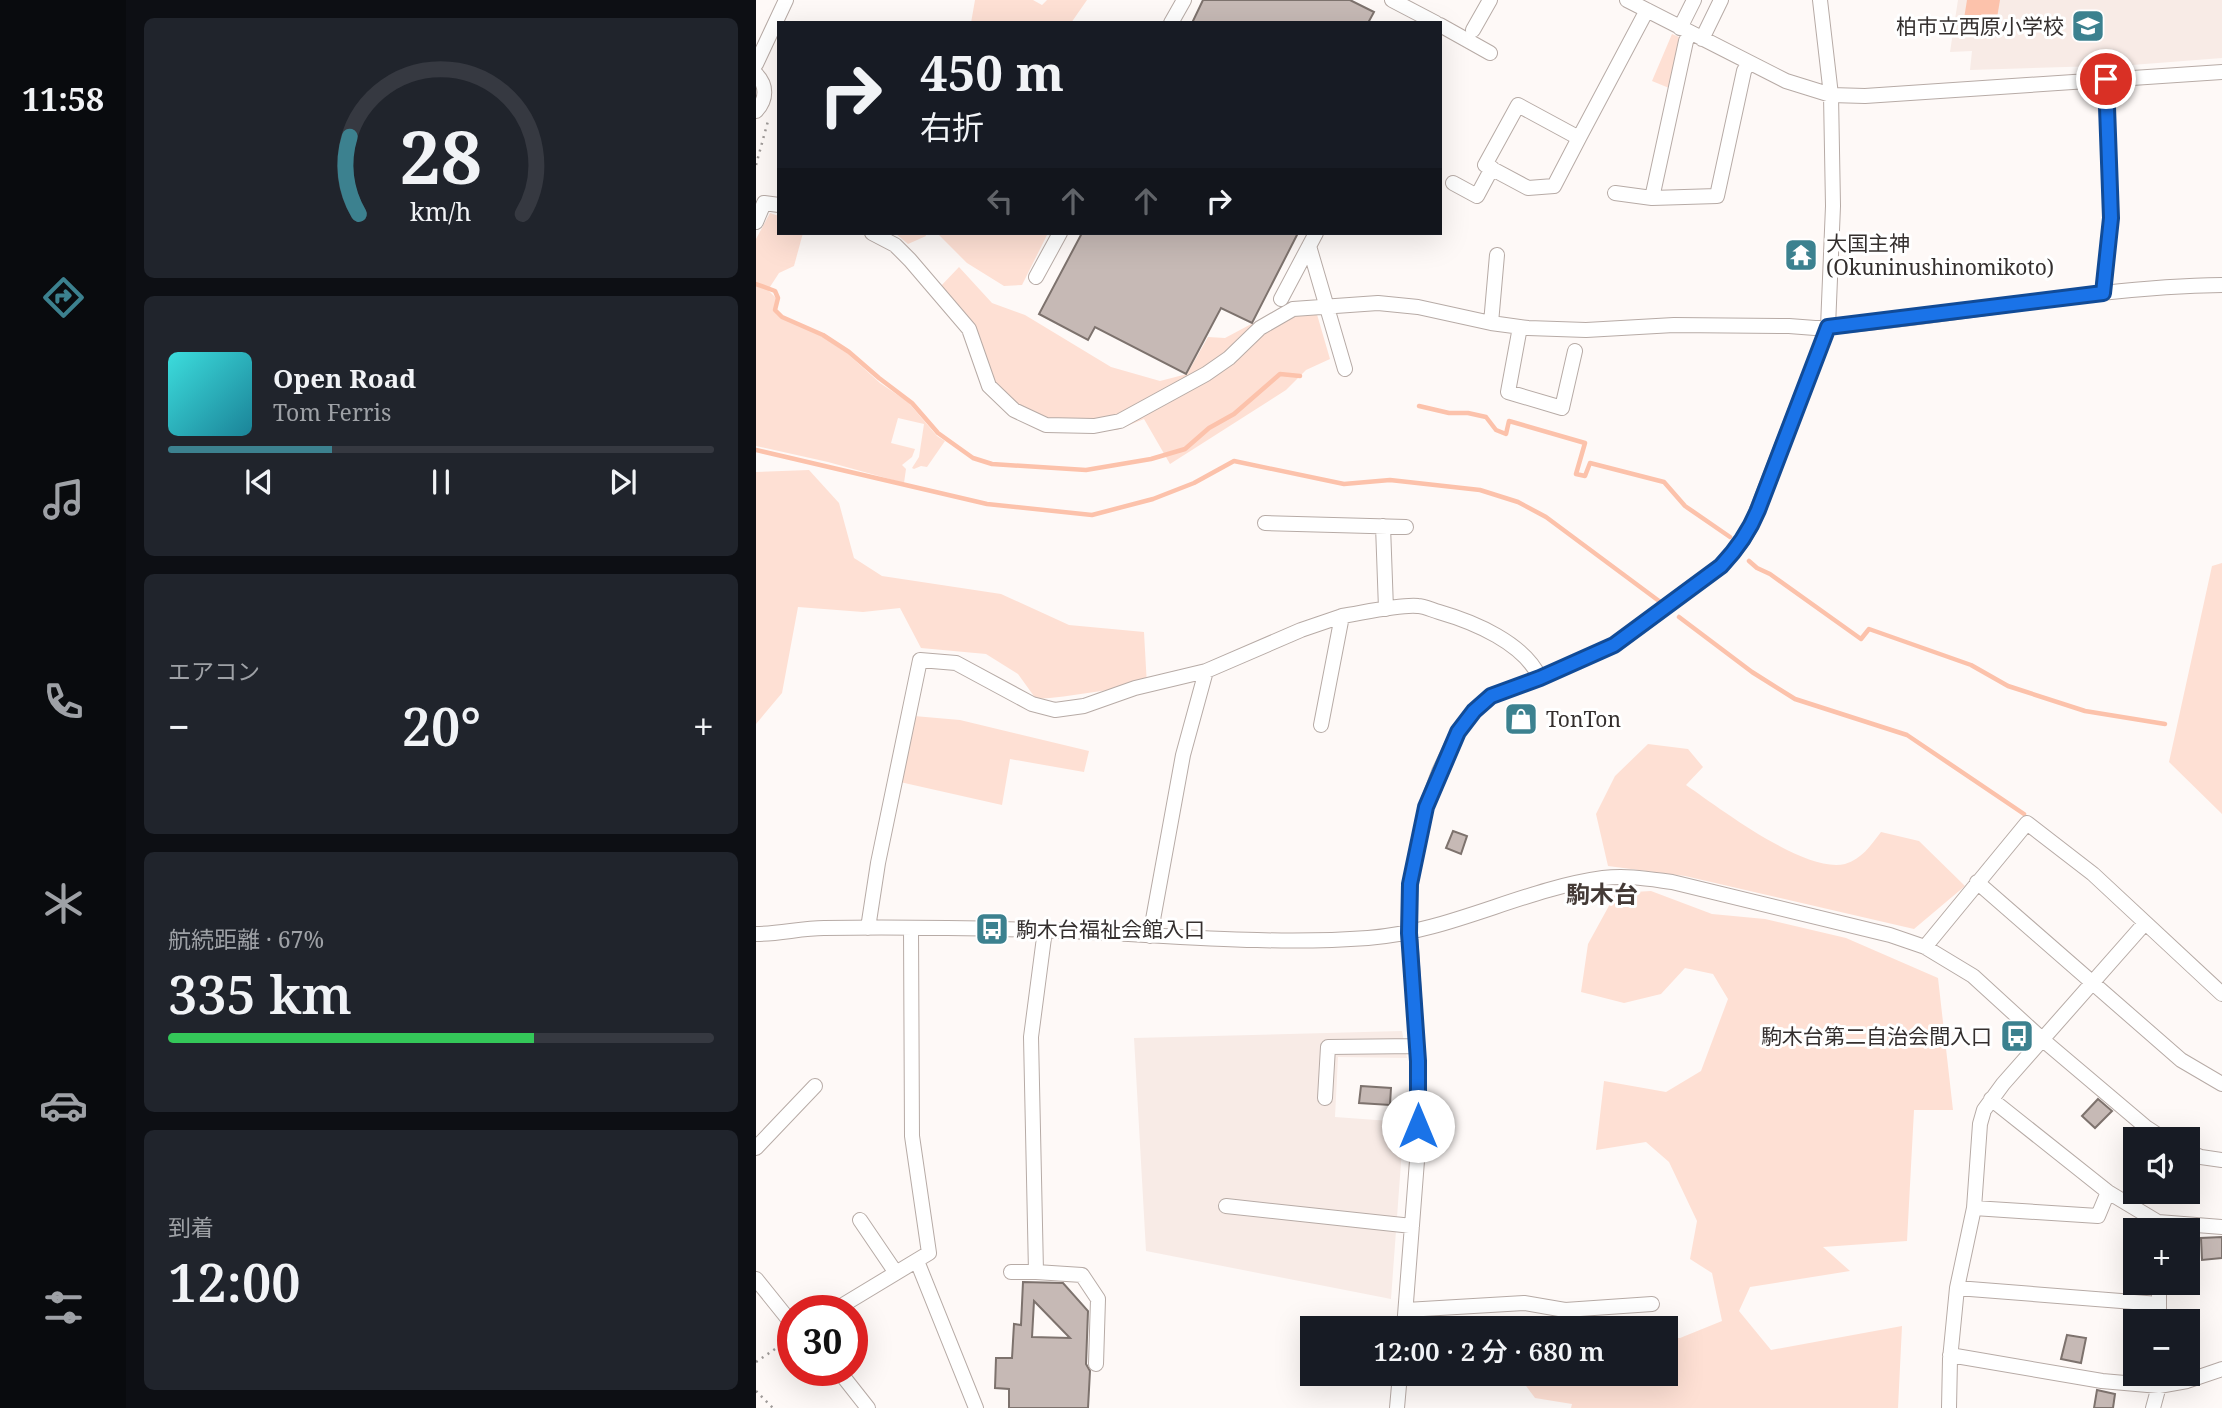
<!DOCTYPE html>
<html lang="ja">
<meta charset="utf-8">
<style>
:root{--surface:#171b24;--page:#20242c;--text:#f1f3f6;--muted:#9ea1a6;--line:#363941;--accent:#3c818f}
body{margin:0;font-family:"Noto Serif","Noto Sans JP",serif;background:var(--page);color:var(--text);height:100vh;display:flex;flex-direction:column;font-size:26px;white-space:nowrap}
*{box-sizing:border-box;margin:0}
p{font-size:23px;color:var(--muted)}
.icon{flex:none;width:38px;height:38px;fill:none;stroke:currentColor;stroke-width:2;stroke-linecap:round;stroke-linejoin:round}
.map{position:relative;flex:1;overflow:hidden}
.drawer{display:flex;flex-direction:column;gap:18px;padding:18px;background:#0d0f14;width:630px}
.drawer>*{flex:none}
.top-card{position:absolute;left:21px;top:21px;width:665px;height:214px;border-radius:0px;box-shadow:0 7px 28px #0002;background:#171b24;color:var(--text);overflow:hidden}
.controls{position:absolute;left:1367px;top:1127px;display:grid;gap:14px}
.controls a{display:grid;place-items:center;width:77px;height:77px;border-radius:0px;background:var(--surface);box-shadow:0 7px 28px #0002;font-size:35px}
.speed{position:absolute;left:21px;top:1295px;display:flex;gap:14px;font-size:35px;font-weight:700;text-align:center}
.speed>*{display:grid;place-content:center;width:91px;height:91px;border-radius:50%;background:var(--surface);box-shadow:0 7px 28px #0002;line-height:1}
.speed .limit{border:10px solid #d22;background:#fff;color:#111}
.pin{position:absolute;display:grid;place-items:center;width:60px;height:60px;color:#fff;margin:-30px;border:4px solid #fff;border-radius:50%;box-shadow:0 2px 7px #0007}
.me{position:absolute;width:77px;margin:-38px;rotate:0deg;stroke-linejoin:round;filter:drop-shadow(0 0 5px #0008)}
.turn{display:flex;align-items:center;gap:24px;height:147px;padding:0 28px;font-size:32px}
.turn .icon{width:91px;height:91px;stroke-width:2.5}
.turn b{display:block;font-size:49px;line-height:60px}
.lanes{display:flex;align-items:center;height:66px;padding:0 28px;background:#0003;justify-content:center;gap:35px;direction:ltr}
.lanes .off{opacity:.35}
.big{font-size:52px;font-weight:600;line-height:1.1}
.drawer .card{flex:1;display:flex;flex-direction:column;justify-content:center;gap:10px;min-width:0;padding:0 24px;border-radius:10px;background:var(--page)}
.drawer .dial{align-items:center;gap:0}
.dial svg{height:182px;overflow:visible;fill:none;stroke:var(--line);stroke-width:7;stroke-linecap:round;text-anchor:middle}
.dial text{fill:var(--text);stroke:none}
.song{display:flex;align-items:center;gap:21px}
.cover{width:84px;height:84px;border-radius:10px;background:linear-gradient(135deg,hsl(180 70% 55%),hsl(190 70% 35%))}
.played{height:7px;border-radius:4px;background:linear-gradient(90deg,var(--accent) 30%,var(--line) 30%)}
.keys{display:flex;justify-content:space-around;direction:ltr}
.heat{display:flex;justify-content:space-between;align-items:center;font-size:38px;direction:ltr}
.charge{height:10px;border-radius:5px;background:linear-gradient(90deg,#34c759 67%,var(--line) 0)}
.trip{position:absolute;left:544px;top:1316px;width:378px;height:70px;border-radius:0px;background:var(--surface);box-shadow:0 7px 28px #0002;font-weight:600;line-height:70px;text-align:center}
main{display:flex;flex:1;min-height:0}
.tabs{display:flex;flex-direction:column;width:126px;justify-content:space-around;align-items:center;background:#090b0e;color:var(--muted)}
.tabs .icon{width:49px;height:49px}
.tabs .selected{color:var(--accent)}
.tabs b{font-size:32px;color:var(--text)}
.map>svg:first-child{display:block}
</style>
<main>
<nav class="tabs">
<b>11:58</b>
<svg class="icon selected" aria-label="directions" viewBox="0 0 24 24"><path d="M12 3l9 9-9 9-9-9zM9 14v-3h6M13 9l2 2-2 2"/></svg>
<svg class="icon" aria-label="music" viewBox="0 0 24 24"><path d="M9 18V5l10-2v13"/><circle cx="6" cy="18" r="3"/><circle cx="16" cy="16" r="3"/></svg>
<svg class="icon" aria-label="phone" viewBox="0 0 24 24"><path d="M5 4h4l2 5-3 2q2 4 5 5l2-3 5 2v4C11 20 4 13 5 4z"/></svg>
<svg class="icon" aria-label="climate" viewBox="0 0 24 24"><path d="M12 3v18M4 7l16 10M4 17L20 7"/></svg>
<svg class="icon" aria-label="car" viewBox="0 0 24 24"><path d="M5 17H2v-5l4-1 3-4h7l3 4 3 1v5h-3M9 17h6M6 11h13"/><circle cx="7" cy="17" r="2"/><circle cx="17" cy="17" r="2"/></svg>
<svg class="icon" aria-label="filters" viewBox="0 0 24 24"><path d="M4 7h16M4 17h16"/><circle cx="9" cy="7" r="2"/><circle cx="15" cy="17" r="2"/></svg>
</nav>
<section class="drawer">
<div class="card dial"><svg viewBox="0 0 100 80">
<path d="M14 69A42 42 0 1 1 86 69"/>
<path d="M14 69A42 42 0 0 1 10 35" stroke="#3c818f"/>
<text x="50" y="56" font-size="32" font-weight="700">28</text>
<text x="50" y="72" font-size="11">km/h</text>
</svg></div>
<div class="card">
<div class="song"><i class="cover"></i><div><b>Open Road</b><p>Tom Ferris</p></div></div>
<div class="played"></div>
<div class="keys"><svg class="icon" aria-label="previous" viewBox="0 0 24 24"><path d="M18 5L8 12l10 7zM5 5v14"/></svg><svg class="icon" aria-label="pause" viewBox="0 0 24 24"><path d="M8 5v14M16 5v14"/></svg><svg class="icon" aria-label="next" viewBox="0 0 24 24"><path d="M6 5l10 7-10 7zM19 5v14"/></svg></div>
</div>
<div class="card"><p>エアコン</p>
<div class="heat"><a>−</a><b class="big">20°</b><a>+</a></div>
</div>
<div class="card"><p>航続距離 · 67%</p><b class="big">335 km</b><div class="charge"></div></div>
<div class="card"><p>到着</p><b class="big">12:00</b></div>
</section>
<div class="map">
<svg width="1466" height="1408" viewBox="0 0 1466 1408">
<rect width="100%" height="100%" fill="#fef9f7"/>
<path fill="#f8ebe6" d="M1202,0h264v58l-90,7 -162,5 2,-19 -22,1z
M646,1031l5,27 -69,-1 -3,60 69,5 -13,177 -245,-48 -12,-213z"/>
<path fill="#fee0d4" d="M219,0h58l9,5 5,-5h40l-16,23h-100z
M916,34l7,3 -10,51 -17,-7z
M14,213l9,3v17h24l-9,33 -15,7 -11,17 8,8v16l47,23 25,17 32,29 28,19 29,34 8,5 -18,26 -6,-1 -7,3 -2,-1 7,-11 5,-33 -26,-6 -7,25 24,6 -3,8 -10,8 4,4 -2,14 -76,-21 -72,-16v-207z
M139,233h30l1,3 -18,8z
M181,233h111l-26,52 -18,1 -37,-23z
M203,267l33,36 33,12 86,52 49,14 27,-7 21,-37 17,1 64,-34 27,7 14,48 -24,11 -20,20 -116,74 -26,-45 -27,11 -79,-1 -29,-15 -70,-126z
M53,470l30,33 15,55 28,18 119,18 68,31 75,7 3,54c-38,2 -74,11 -111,13l-18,-25 -32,-20 -65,-6 -21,-40 -37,4 -65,-5 -16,86 -26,31v-252z
M1466,563v251l-53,-52 43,-196z
M158,716l46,4 129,31 -5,21 -74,-13 -8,46 -102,-23z
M892,744l40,5 15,18 -17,18c32,22 119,89 159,79 17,-5 25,-18 36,-32l38,9 46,45 -51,43 -229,-53 -77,-10 -12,-52 19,-38z
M895,891l61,23 53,5 81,19 92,40 15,132h-39l-7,131 -84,6 27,24 -100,16 -11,24 32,39 131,-24 -4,82h-327l1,-4 -37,-6 -18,-24h149v-36h14l42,-17 -10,-48 -22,-14 7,-38 -28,-59 -23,-20 -50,8 8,-69 62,11 35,-21 27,-72 -15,-25 -28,-6 -24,26 -37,9 -43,-11 7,-48 28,-51z"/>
<path fill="#fcc2ab" d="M1211,0h33l-6,36 -32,-5z"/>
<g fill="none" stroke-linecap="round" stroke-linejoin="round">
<path stroke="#fcc2ab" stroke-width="4.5" d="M0,284l19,7 3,7 -3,12 7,7 41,18 26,17 30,26 33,25 26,30 35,25 19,6 94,6 65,-11 34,-10 24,-21 25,-14 46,-40 20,2
M663,406l30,7h19l18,4 10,13 10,4 3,-13 76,22 -9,31 9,2 5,-13 74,19 21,24 45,31
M0,450l231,54 105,11 61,-16 41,-16 40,-22 110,23 46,-4 90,10 38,12 28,15 113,84
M993,561l8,7 13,6 91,65 8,-10 102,36 37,21 77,25 80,13
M923,617l73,55 43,27 112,36 117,79"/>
</g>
<path fill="#c6b9b5" stroke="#7d726d" stroke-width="2" fill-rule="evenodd" d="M447,0h147l24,12 -6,11h-176z
M326,233h216l-46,90 -31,-15 -35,66 -91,-47 -7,13 -49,-26z
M697,831l14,5 -6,18 -15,-6z
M605,1086l30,2 -1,17 -31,-2z
M1342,1099l14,12 -17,17 -13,-12z
M1466,1237v21l-20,2 -1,-22z
M267,1282l40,1 25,28 -2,53 4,7 -2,37h-79v-19l-14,-1 1,-30h16l2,-34 7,1zM278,1301l36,37 -38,-1z
M1311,1335l19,3 -5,25 -20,-4z
M1341,1390l18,4 -2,14h-19z"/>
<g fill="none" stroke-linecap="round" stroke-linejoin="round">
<defs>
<path id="minor" d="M636,0l44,23
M871,0l159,81 45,14 34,1 357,-24
M415,23l13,-23
M684,25l50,28
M924,28l14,-28
M717,30l17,-30
M946,39l19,-39
M0,64l30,-64
M0,74c11,11 11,25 0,37
M823,138l-25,48 -26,2 -43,-23 33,-60 61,33 68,-128
M697,183l24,13 15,-28
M859,193l37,5 65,-2 27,-125 4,-7
M896,198l34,-157 4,-8
M0,222l8,-19 15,2
M116,233l23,12 15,15 59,69 20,57 25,24 32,15 48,1 26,-5 86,-47 23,-16 31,-30 33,-19 85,-6 40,4 73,16 37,5 58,2 88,-5 115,1 26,2c136,-10 270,-41 407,-43
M553,246l36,123
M280,277l24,-44
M1347,293l8,-75 -5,-139
M525,299l35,-66
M735,323l6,-68
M764,327l-12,65 54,16 13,-57
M509,523l141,4
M627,526l3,83
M565,725l21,-109c20,-3 58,-12 76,-10 6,0 14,4 21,6 35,10 85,31 101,66
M1221,882l204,178 41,24
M112,928l10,-65 42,-203 36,3 76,41 23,6 29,-4 51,-18 71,-17
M289,930l-14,107 5,235 46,3 16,24 -2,65
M0,934c23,0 46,-6 68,-6 73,-1 145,0 217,2 108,3 219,16 327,8 81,-6 155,-49 235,-60 24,-3 46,1 69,4l218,53 35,12 48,29 70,64 104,88 17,11
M394,936l33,-181 23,-84 95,-41 41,-14
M1169,947l102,-124 66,51 129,120
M569,1098l3,-51 89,-1
M1235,1099l117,93 50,30v8
M0,1148l59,-62
M1432,1152l13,5 21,3
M470,1206l186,20
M1218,1208l124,8 10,-24
M104,1220l36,53
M1402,1222l64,5
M161,1261l59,147
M255,1272h25
M0,1279l37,46
M1201,1288l202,16v-21
M650,1310l118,-7 41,7 87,-6
M77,1311l96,-58 -17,-117 -1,-208
M1403,1321v-17
M648,1328l14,-180v-87l-8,-128v-49l16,-77 13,-35 19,-40 16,-21 17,-15 49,-18 74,-33 107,-79 20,-23 9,-15 78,-201 5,-121 -2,-111 -11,-95
M34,1340l3,-2
M1194,1355l152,26 57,5 28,-5 35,-12
M82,1370l30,38
M641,1408l3,-34
M1193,1408l1,-49 7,-71 17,-80 6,-84 4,-14 19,-26 142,-161
M1397,1408l6,-22v-12"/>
</defs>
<use href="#minor" stroke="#b7aba6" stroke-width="16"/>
<path stroke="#9f9a98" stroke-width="2.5" stroke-dasharray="2 5" stroke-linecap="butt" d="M0,165l12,-44
M0,1362l22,-15
M0,1391l17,17"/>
<use href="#minor" stroke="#fff" stroke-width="14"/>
</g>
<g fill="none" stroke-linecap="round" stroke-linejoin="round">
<defs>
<path id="route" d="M662,1126v-65l-9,-128 1,-49 16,-77 32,-75 16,-21 17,-15 49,-18 74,-33 107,-79c16,-17 28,-34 37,-56l70,-183 275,-34 8,-75 -5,-139"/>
</defs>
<use href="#route" stroke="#114b97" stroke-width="18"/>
<use href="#route" stroke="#1a73e8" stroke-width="12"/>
</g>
<defs>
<symbol id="school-square" viewBox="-11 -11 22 22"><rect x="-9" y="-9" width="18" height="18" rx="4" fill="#3c818f" stroke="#fff"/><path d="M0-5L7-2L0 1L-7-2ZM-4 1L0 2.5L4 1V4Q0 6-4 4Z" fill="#fff"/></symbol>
<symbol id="temple-square" viewBox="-11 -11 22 22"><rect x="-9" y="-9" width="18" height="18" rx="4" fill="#3c818f" stroke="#fff"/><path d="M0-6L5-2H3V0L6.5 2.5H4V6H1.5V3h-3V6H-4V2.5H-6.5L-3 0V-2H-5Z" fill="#fff"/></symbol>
<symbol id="shop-square" viewBox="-11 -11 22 22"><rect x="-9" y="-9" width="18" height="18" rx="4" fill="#3c818f" stroke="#fff"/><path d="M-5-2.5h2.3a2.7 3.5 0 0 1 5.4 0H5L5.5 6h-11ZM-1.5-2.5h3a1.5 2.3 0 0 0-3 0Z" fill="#fff"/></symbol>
<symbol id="bus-square" viewBox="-11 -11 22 22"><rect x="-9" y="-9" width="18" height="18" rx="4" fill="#3c818f" stroke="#fff"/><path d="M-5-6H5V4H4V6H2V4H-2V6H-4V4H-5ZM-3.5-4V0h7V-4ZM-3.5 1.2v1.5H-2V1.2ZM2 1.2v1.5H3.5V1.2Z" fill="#fff"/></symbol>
</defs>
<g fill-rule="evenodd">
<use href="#school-square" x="1313" y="7" width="38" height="38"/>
<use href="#temple-square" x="1026" y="236" width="38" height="38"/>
<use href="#shop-square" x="746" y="700" width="38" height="38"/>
<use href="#bus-square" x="217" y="910" width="38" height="38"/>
<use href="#bus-square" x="1242" y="1017" width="38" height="38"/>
</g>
<g text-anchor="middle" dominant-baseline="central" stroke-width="6" stroke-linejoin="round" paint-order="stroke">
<g font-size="21" fill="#342f2e" stroke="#fff" text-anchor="start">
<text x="1308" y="26" text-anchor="end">柏市立西原小学校</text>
<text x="1070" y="243">大国主神<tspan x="1070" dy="24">(Okuninushinomikoto)</tspan></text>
<text x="790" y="719">TonTon</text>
<text x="260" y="929">駒木台福祉会館入口</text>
<text x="1236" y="1036" text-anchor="end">駒木台第二自治会間入口</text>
</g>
<g font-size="24" font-weight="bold" fill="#443a36" stroke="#fff">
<text x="846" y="893">駒木台</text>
</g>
</g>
</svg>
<div class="controls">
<a><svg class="icon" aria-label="sound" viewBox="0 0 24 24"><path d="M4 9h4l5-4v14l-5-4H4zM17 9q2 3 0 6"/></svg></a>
<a>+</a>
<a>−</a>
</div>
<div class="speed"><div class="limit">30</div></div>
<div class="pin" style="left:1350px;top:79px;background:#d93025"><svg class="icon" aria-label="arrive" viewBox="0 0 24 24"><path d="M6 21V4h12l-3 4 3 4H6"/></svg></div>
<svg class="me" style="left:662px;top:1126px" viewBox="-20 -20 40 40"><circle r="19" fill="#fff"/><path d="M0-13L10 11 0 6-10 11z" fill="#1a73e8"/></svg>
<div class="trip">12:00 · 2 分 · 680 m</div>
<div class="top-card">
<div class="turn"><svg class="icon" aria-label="right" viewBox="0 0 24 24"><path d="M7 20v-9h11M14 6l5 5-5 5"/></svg><div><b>450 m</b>右折</div></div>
<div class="lanes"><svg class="icon off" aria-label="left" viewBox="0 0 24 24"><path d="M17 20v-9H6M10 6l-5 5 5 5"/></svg><svg class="icon off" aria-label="ahead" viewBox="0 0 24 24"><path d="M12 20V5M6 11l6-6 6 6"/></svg><svg class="icon off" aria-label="ahead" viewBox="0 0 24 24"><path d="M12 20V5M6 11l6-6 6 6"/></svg><svg class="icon" aria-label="right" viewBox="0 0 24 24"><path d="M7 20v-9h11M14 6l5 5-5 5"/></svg></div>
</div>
</div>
</main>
